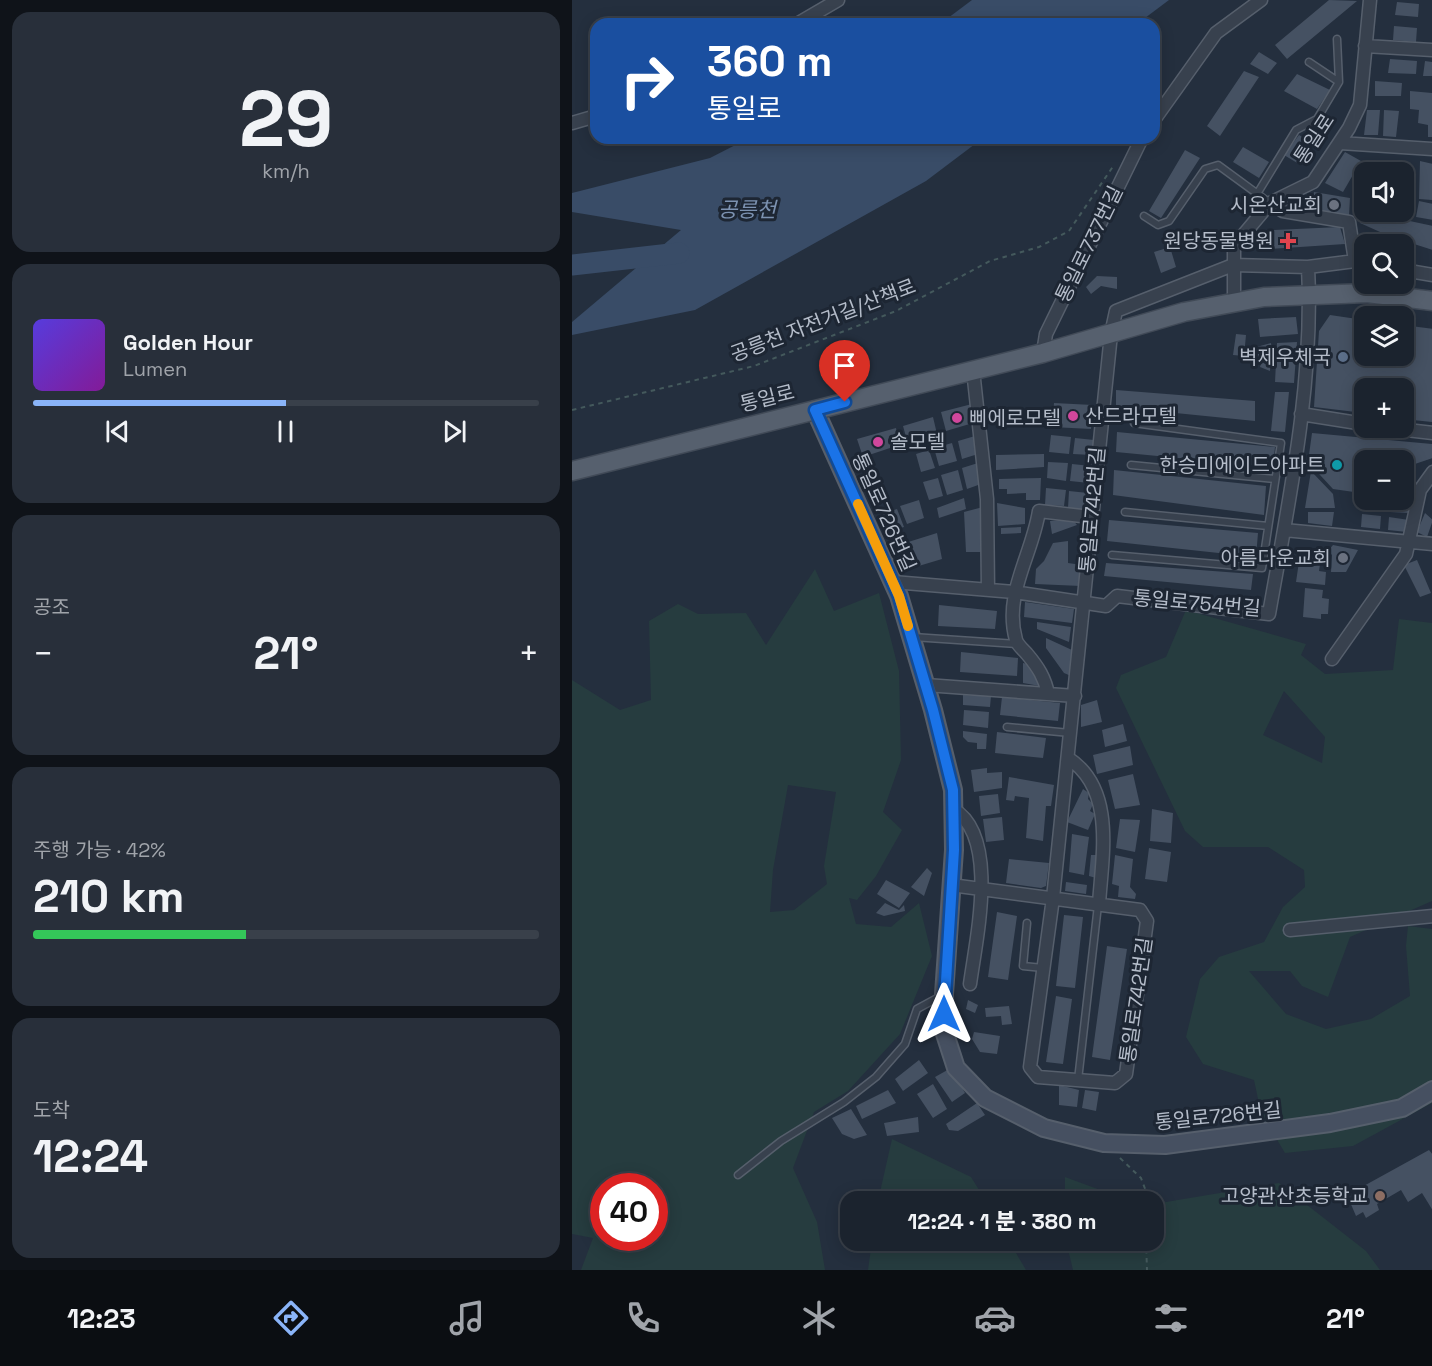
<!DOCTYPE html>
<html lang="ko">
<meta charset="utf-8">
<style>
:root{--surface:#1b232e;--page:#282f3a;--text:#f1f3f6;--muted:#a0a4aa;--line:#39404a;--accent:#8ab4f8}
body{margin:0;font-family:"Space Grotesk","Noto Sans KR",sans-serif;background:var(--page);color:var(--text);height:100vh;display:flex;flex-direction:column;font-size:22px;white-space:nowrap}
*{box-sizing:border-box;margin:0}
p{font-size:20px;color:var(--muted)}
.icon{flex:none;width:33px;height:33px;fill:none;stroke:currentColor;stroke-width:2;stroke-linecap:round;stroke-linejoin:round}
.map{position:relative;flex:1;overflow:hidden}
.side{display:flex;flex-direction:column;gap:12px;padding:12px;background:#0f1319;width:572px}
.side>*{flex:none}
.guide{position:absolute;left:18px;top:18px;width:570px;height:126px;border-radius:18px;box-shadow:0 3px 15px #0003,0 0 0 2px var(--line);background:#1a4fa0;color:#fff;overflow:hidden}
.tools{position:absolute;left:782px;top:162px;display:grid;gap:12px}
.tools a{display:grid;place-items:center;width:60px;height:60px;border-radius:12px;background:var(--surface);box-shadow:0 3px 15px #0003,0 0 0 2px var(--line);font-size:30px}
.speed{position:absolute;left:18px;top:1173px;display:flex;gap:12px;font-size:30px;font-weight:700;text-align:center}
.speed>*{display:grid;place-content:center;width:78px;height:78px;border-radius:50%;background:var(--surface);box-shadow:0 3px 15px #0003,0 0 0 2px var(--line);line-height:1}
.speed .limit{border:9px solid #d22;background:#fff;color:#111}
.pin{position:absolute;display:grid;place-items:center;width:51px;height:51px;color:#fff;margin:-62px -26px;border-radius:50% 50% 50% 0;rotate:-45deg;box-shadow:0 0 6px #0007}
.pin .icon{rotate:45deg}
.me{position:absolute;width:66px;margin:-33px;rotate:0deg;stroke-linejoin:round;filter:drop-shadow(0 0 4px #0008)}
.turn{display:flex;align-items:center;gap:21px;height:126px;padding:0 18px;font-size:27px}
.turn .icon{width:78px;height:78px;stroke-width:2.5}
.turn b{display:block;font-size:42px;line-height:51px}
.big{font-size:45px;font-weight:800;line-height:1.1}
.side .card{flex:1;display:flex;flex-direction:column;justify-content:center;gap:9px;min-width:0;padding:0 21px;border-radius:18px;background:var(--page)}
.side .dial{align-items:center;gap:0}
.dial b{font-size:78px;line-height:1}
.song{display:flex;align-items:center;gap:18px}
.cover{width:72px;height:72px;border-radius:9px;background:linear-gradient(135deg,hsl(250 70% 55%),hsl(290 70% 35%))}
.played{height:6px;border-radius:3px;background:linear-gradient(90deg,var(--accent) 50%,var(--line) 50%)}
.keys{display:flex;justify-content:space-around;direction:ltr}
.heat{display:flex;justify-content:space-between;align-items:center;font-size:33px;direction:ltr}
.charge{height:9px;border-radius:4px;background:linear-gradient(90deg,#34c759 42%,var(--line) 0)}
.trip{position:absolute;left:268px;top:1191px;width:324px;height:60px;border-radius:18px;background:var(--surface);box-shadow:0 3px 15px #0003,0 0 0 2px var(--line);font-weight:800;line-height:60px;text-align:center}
.tabs{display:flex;height:96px;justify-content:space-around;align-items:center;background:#0b0e12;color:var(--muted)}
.tabs .icon{width:42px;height:42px}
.tabs .selected{color:var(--accent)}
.tabs b{font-size:27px;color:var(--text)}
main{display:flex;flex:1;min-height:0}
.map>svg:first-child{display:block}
</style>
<main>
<section class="side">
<div class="card dial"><b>29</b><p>km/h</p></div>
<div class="card">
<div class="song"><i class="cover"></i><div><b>Golden Hour</b><p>Lumen</p></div></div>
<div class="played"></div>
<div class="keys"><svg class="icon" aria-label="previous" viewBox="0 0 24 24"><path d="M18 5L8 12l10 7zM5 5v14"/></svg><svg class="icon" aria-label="pause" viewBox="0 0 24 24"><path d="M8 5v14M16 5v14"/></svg><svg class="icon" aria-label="next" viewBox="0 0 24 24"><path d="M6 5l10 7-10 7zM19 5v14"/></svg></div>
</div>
<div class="card"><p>공조</p>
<div class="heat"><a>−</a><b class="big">21°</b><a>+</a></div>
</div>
<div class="card"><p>주행 가능 · 42%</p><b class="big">210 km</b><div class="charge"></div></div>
<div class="card"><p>도착</p><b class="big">12:24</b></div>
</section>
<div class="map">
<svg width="861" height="1270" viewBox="0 0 861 1270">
<rect width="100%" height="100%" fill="#242f3e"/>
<path fill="#263c3f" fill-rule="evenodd" d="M243,569l19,42 45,-18 20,78 2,89 -18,52 19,18 -26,46 -19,24 -8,-2 7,26 35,3 28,-24 13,53 -32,78 -52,57 -34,21 -21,56 24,54 8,48h-244l12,-32 -21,-4v-554l48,30 31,-10 -2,-79 29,-17 20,10 48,-1 20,32zM216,785l48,7 -12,74 3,18 -33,26 -24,2 3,-42zM32,1186h50v52h-50z
M614,610l120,34 -5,11 24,19 68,-4 6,-51 33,4v278l-82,36 -22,60 -26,-11 -12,-15h-41l37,43 40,15 45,-10 39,-23 -4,-50 2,-20 24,3v174l-79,43 -68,7 -24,-40 -7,-33 -51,-16 -17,-27 14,-58 19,-22 45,-15 19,-35 22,-20 -1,-17 -36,-23h-65l-18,-16 -69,-143 5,-13 45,-18zM712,691l41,46 -3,26 -59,-28z
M320,1139l79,38 15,24h-108z
M493,1177l65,24h-65z
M707,1183l87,68 14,19h-307l-7,-29 88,-1v-36z
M300,1241h137l17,29h-158z"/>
<path fill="#394c67" d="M400,0h197l-32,24h-197z
M177,138h234l-57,43 -231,129 -123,25v-13l109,-92 -109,-18v-19l138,-35z"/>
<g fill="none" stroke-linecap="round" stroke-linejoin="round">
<path stroke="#394c67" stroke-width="21" d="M0,265l107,-12"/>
</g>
<path fill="#455162" d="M757,0l28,1 -70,58 -12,-14z
M825,2l22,2 -1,13 -23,-2z
M822,26l23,2 -1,14 -23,-2z
M687,52l18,11 -9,11 -18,-10z
M818,59l27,2 -1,13 -28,-1z
M853,61l8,1v14h-10z
M672,71l15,6 -39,59 -13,-10z
M725,74l33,16 -13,19 -33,-18z
M803,81l27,2 -1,13h-26z
M838,91l23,2v44h-5v-12l-10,-2 1,-13 -9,-1z
M795,110h13l-2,25h-14z
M812,110l15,1 -3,26 -13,-1z
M727,135l16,9 -16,20 -15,-9z
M671,147l26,15 -10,16 -26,-16z
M613,150l15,8 -39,60 -12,-7z
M773,152l16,9 -18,31 -18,-9z
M798,160h18v12h-18z
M848,161l13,3v36l-14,-1z
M831,173l13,1 -2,20 -11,-1z
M742,192l36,6 -1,18 -37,-7z
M847,201l14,3v16l-17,-3z
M789,205l3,1v6h28l-1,5 42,9v24l-44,-14 -29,-13z
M768,227l5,17 -76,5 5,-19z
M598,247l6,20 -15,6 -7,-21z
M525,276l20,1v12l-16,-3 -10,8 -5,-7z
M758,315l34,5v36h39v-31l30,4v93l-30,-3v-31h-39v25l-50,-6 5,-76z
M724,317l2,17 -38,3 -2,-18z
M664,334l10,1 -2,21 -11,-1z
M725,342l-3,41 -19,-1 2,-39z
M699,343l1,10 -21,6 -2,-10z
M699,357l-1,14 -10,-4 2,-7z
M544,390l139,11v20l-139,-14z
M703,392h14l-4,40 -14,-1z
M482,403l39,2 -2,24 -39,-2z
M400,404l1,19 -27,8 -5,-19z
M361,417l4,17 -29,10 -5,-18z
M324,428l3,17 -36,12 -6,-18z
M545,432l158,15 -2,20 -157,-15z
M740,433l121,11v14l-30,10v-8h-39v40h17v3l-28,-1 1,-10 -21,-3 -25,-27z
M479,435l20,2 -2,17 -20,-2z
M403,436l3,18 -16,5 -4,-18z
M503,438l19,2 -2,15 -19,-1z
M380,443l5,18 -18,5 -5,-18z
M357,450l6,18 -14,4 -5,-18z
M472,454v13l-48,3v-15z
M476,462l20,1 -2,18 -19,-3z
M406,463l3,21 -14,5 -5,-21z
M500,464l19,2 -2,17 -19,-2z
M386,470l5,20 -16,5 -6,-20z
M542,470l152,16 -2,29 -151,-20z
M739,471l22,23 2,14h-30z
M366,478l5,18 -14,4 -6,-18z
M469,478l-1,22h-14v-7l-19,1v-5h-8v-10z
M474,488l20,2 -2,16 -19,-1z
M497,491l19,2 -1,17 -19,-2z
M392,498l2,11 -27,9 -2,-10z
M831,499l7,1 -1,13 -19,-1 1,-12z
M347,500l5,18 -17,6 -7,-18z
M425,503l28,5v16l-27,2z
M411,507l-1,45h-16l-2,-40z
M325,509l7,18 -14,4 -8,-17z
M736,512h26l-2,14 -24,-3z
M853,513l8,7 -6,17 -10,-5z
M790,514l19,2 -1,13 -19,-2z
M817,517l20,3 -2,12 -19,-2z
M500,519l5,6 -25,9 -2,-13z
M537,520l149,13 -2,24 -149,-16z
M449,527v6l-20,1v-6z
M365,533l5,26 -30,9 -7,-25z
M496,541v22l14,2 -1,21 -46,-2 1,-15 8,-8 9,-18z
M761,545l25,5 -12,22h-15l1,-17 -4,-4z
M728,555l16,2 -1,5 5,2 -1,7 7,1 -1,13 -29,-3z
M845,560l14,33 -11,4 -16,-32z
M534,563l147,11 -2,16 -147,-14z
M733,588l18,2 -1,8 7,1 -1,15h-7v5l-18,-2z
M453,602l49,7 -2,14 -48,-6z
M367,605l58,6 -2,18 -57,-3z
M465,622l34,5 -2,15 -32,-13z
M474,638l26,12 -1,26 -7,-3 -18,-25z
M389,652l57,6 -1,18 -57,-4z
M451,663l5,1 12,15v7l-17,-3z
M391,695l28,1 -1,11 -27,-2z
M430,697l58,6 -2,18 -58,-6z
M525,700l5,22 -21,5v-22z
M392,710l25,2 -1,16 -25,-3z
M551,724l4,17 -22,6 -3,-17z
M391,731l24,3 -1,15h-9v-6l-9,-1 -5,-5z
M425,732l49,6 -3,20 -48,-5z
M558,746l3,19 -36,9 -4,-19z
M415,768v5l15,-1v16l-28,4 -3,-22z
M561,774l7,31 -25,4 -7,-29z
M437,777l45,8 -3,21h-5l-3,35 -17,-3 3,-40 -14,-2 -1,5 -8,-1z
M511,789l6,4 -1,6 5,5 -3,7 5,3 -7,16 -21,-8z
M426,794l2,19 -19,3 -2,-20z
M580,809l21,4 -2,30 -21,-2z
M430,817l2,23 -18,2 -3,-23z
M548,819l20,1 -5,32 -19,-4z
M500,834l17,3 -5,38 -15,-3z
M577,848l22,4 -4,30 -22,-3z
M519,855h7l-2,23 -7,-2z
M543,855l18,4 -3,28 6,7 -1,5 -17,-2 1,-11 -7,-2z
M437,859l40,4 -3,23 -5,2 -35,-5z
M355,868l5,5 -8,23 -13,-9z
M314,880l24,13 -11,15 -22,-14z
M494,882l21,3 -1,9 -21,-3z
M313,903l14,7 5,-5 1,6 -21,5 -8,-3z
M425,912l20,4 -9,64 -20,-3z
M492,915l19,2 -8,71 -19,-2z
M535,946l20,3 -17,111 -18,-3z
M484,996l16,3 -9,65 -17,-2z
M396,1000l10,5 -3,8 -9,-4z
M437,1006l3,18 -10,1 -1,-9 -15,1 -1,-9z
M402,1032l26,4 -3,18 -17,-2 -8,-13z
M347,1060l9,13 -25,18 -8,-12z
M379,1068l14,25 -13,9 -17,-25z
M361,1084l14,25 -14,9 -16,-24z
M487,1085l20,5 -2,17 -18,-2z
M316,1090l8,13 -34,16 -6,-13z
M513,1090l14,2 -3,19 -14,-3z
M405,1103l8,12 -27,16 -9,-1 -3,-6z
M279,1109l16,26 -13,4 -12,-5 -10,-16z
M346,1117l1,15 -32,4 -3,-13z
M857,1150l4,5v56l-11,-18 -14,9 -7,-12 -24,14 2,6 -13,8 -3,-6 -7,4 -6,-14 4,-1 -3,-8z"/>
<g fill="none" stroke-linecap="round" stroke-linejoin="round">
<defs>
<path id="lane" d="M737,62l30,20
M685,194l39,-64 21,-11 22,-37 -2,-43
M572,216l14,9 11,-4 36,-52 13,-4 52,38
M559,465l144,14
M553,512l143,14
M540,555l150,13 19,-125 -147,-20
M341,637l104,7
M435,727l63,6
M455,923l-4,43 20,2
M506,1080l20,-175
M166,1175l43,-34 63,-39 32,-25 29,-33 12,-35 24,-13"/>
<path id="street" d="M225,24l41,-24
M793,46l68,4
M582,120l62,-87 45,-33
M0,123l24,-7
M768,143l93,6
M698,203l13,8 66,11 6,39
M831,270l30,5
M662,303v-57l36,-43 43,-21 36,-54 11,-23 10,-105
M471,353l3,-19 96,-196
M401,370l14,129 1,91
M729,414l63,10
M817,428l44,5
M712,530l149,14
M321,582l121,10 92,14 11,-10 152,18c20,-114 45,-231 39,-347
M760,659l74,-105 14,-64 13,-18
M354,685l149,11
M476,694c-3,-16 -10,-27 -21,-40 -4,-5 -9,-8 -11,-14 -13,-46 16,-84 23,-129l51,6
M496,758c48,31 34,98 31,146
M381,809c47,27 23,130 17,175
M379,885l189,25 7,11 -21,153 -11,9 -77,-6 -8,-10 23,-169 58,-564 5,-23 117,-46 75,2 47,-6 9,2
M718,930l143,-14"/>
<path id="secondary" d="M243,410l84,186 34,114 20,80 1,60 -10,144 1,40 11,34 29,30 59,30 60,15 61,2 165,-22 72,-15 31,-18"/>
<path id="primary" d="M0,471l471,-118 141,-41 80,-15 103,-4 66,8"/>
</defs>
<use href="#lane" stroke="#565f6c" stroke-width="9"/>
<use href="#street" stroke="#565f6c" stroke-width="15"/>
<use href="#secondary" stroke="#565f6c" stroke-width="20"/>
<use href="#primary" stroke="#414a57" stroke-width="21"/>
<path stroke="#44595c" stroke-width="2" stroke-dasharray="4.5 4.5" stroke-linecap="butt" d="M0,410l182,-44 142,-55 94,-50 49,-14 30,-16 45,-66
M548,1158l21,20 9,24
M574,1240l1,30"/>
<use href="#lane" stroke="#38414e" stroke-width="6"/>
<use href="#street" stroke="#38414e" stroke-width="12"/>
<use href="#secondary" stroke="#465061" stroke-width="16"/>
<use href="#primary" stroke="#56606e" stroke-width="18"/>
</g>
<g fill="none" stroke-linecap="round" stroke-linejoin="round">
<defs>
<path id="route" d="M273,402l-30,8 84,186 34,114 20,80 1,60 -10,164"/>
</defs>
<use href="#route" stroke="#114b97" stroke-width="15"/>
<use href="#route" stroke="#1a73e8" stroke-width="10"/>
<path stroke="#f59e0b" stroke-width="10" d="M286,504l41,92 9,30"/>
</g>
<g fill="#6b7280" stroke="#1d2633" stroke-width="2">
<circle cx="762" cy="205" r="6"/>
<circle cx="771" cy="558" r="6"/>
</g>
<path fill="#e0444e" stroke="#1d2633" stroke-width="2" d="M713 232h6v6h6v6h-6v6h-6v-6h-6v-6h6z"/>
<circle fill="#5c6f8a" stroke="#1d2633" stroke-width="2" cx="771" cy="357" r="6"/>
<g fill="#d1479c" stroke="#1d2633" stroke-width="2">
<circle cx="501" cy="416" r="6"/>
<circle cx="385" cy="418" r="6"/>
<circle cx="306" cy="442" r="6"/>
</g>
<circle fill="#0f9aa8" stroke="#1d2633" stroke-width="2" cx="765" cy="465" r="6"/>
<circle fill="#8d6e63" stroke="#1d2633" stroke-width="2" cx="808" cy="1196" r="6"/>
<g text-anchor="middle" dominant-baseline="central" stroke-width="6" stroke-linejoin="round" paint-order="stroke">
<g font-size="20" fill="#b4bcc9" stroke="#1d2633">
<text transform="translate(742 139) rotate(-57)">통일로</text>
<text transform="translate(517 244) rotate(-64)">통일로737번길</text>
<text transform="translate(251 320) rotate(-21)">공릉천 자전거길/산책로</text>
<text transform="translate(195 398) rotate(-14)">통일로</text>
<text transform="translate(520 510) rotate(-85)">통일로742번길</text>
<text transform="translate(312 512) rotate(66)">통일로726번길</text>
<text transform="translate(625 603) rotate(5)">통일로754번길</text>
<text transform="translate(564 1000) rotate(-82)">통일로742번길</text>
<text transform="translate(646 1116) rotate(-6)">통일로726번길</text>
</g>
<g font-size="20" fill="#b4bcc9" stroke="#1d2633" text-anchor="end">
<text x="750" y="205">시온산교회</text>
<text x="702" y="241">원당동물병원</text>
<text x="759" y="357">벽제우체국</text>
<text x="513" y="416" text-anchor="start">산드라모텔</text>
<text x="397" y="418" text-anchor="start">삐에로모텔</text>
<text x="318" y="442" text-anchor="start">솔모텔</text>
<text x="753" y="465">한승미에이드아파트</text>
<text x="759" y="558">아름다운교회</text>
<text x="796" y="1196">고양관산초등학교</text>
</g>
<g font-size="21" font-style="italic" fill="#7c92b1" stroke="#1d2633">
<text x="175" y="209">공릉천</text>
</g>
</g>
</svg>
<div class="tools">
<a><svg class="icon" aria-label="sound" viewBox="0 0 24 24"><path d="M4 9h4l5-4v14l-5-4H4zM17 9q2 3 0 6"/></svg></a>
<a><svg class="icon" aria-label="search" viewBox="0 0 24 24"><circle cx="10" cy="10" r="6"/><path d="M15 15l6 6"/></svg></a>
<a><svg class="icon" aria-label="layers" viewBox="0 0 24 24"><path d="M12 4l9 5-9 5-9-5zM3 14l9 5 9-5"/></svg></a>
<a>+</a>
<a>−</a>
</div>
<div class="speed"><div class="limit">40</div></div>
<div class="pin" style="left:273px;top:402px;background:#d93025"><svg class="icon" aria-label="arrive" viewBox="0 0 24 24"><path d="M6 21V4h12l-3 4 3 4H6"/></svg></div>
<svg class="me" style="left:372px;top:1014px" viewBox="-20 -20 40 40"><path d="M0-17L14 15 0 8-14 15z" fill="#1a73e8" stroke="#fff" stroke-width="4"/></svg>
<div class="trip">12:24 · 1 분 · 380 m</div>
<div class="guide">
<div class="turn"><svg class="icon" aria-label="right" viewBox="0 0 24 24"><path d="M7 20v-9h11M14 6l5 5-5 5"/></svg><div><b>360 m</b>통일로</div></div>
</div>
</div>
</main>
<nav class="tabs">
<b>12:23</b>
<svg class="icon selected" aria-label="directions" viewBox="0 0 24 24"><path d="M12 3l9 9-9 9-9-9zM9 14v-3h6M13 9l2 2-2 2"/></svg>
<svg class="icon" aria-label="music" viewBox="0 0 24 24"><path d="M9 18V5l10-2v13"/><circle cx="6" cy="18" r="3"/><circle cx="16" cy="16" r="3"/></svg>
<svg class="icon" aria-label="phone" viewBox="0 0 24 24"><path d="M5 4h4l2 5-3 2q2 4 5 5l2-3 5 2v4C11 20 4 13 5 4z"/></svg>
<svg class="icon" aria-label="climate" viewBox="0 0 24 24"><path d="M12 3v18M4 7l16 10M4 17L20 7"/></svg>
<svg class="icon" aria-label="car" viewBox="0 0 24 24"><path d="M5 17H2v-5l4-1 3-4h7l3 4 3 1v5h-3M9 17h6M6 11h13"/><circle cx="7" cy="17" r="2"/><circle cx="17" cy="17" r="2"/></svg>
<svg class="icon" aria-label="filters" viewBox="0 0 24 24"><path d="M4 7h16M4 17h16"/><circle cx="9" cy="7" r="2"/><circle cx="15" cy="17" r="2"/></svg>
<b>21°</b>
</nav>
